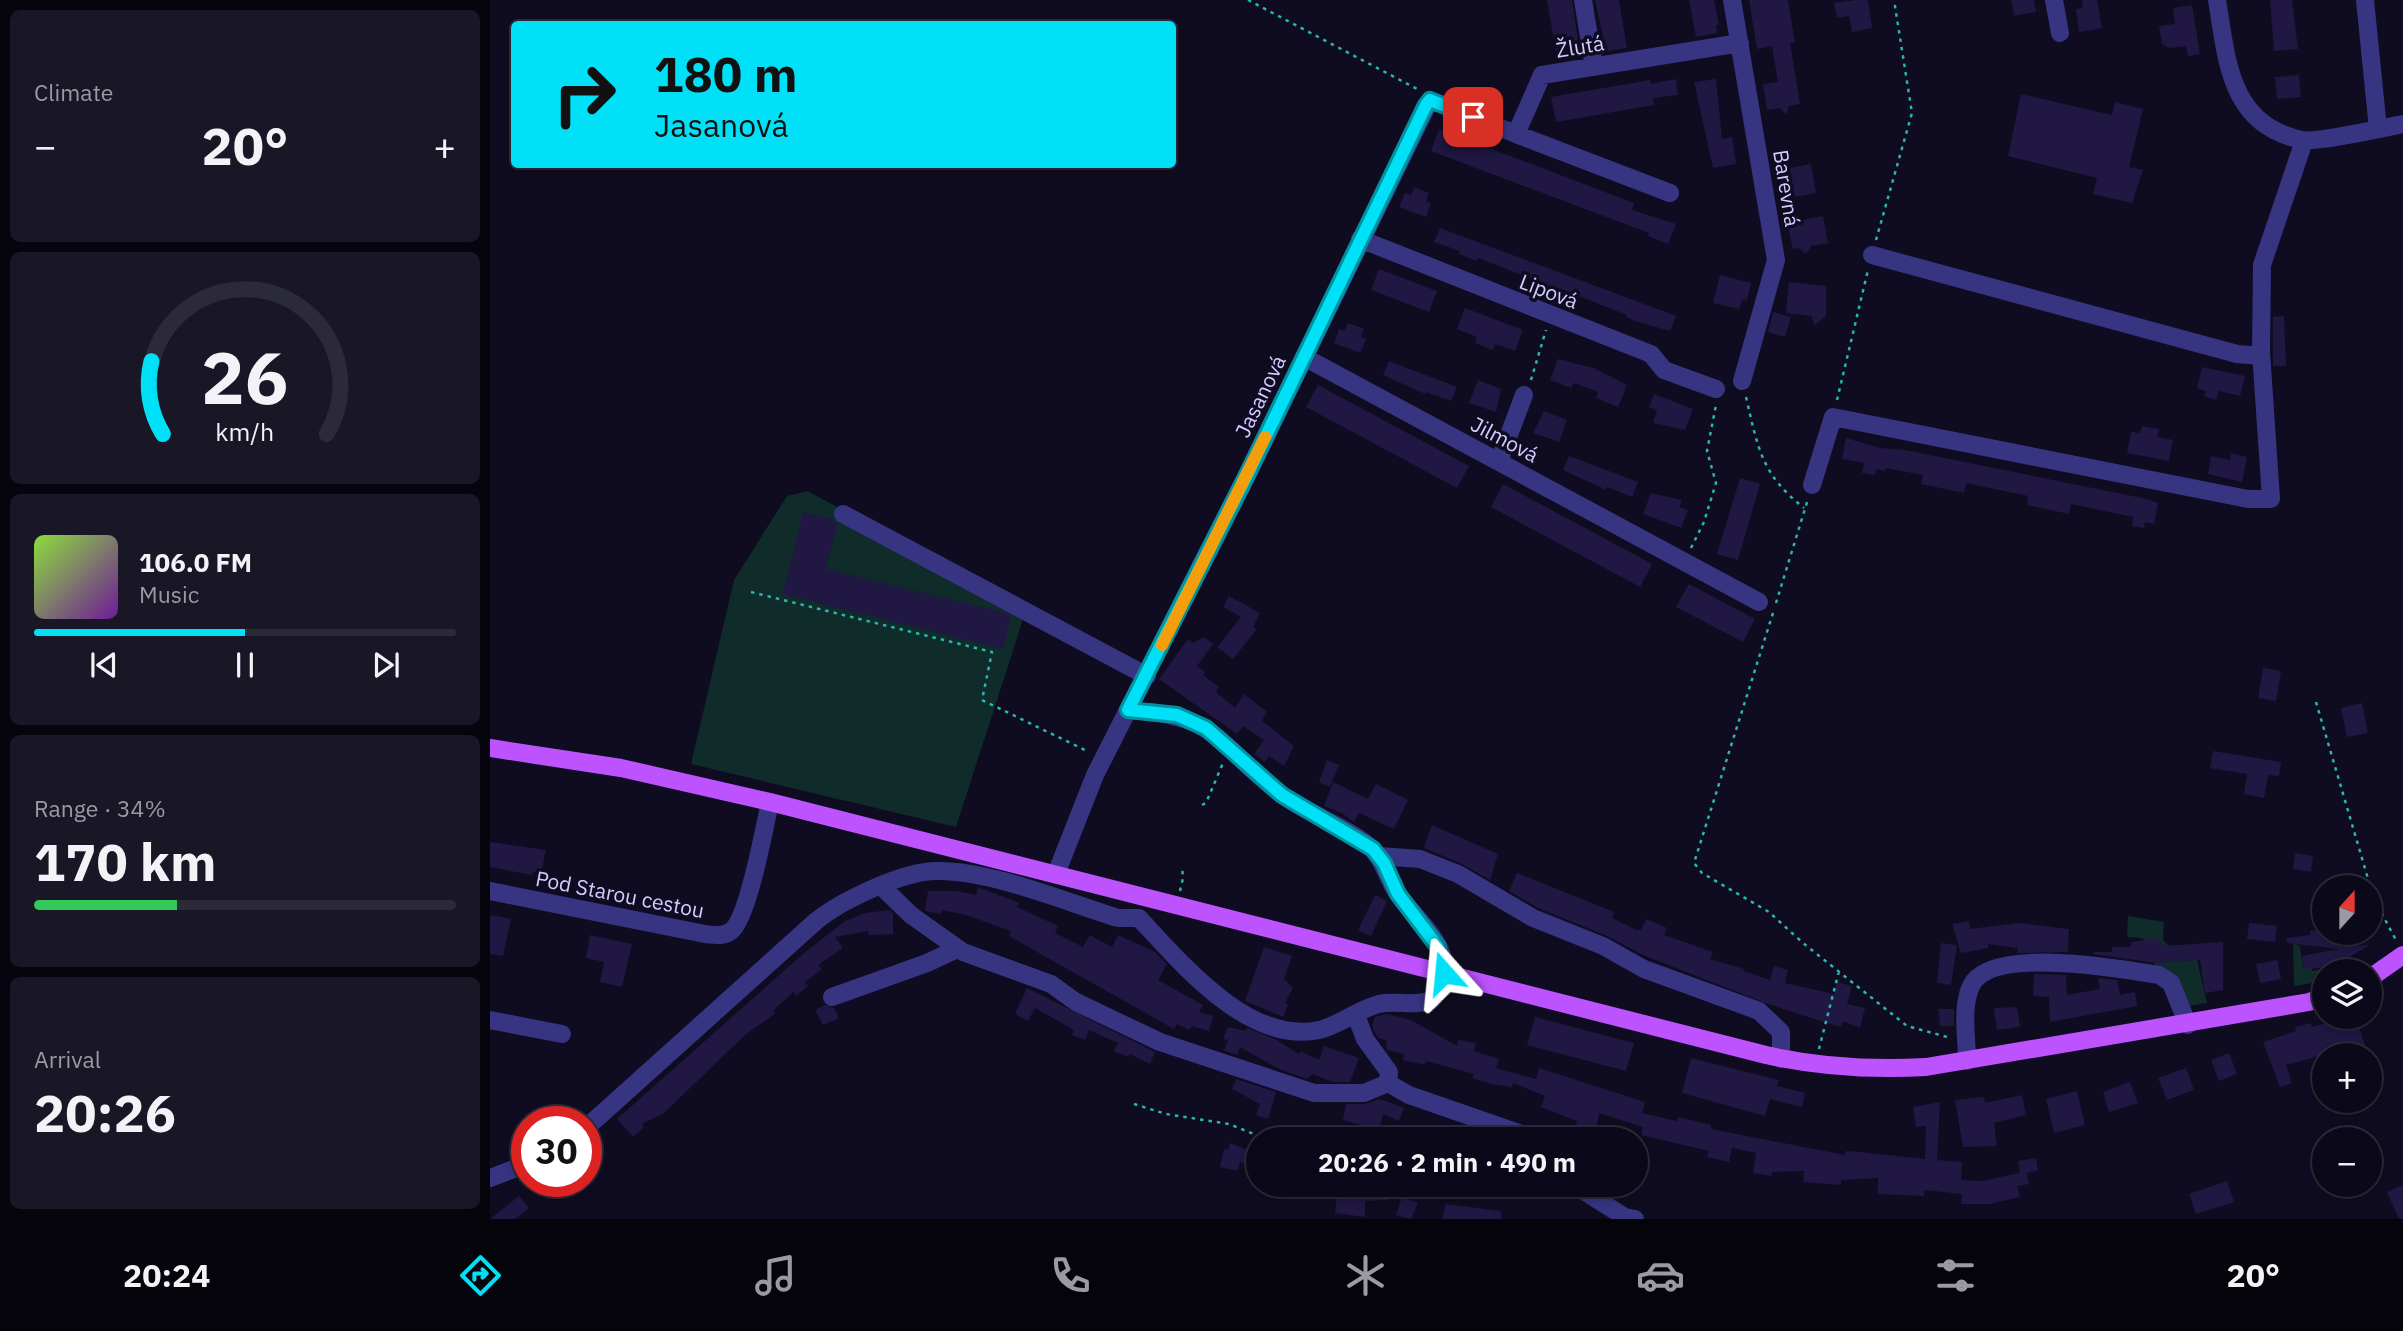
<!DOCTYPE html>
<meta charset="utf-8">
<style>
:root{--surface:#0b0919;--page:#191726;--text:#f1f3f6;--muted:#9a9aa2;--line:#2b2a38;--accent:#00e1f7}
body{margin:0;font-family:"IBM Plex Sans",sans-serif;background:var(--page);color:var(--text);height:100vh;display:flex;flex-direction:column;font-size:26px;white-space:nowrap}
*{box-sizing:border-box;margin:0}
p{font-size:23px;color:var(--muted)}
.icon{flex:none;width:38px;height:38px;fill:none;stroke:currentColor;stroke-width:2;stroke-linecap:round;stroke-linejoin:round}
.map{position:relative;flex:1;overflow:hidden}
.drawer{display:flex;flex-direction:column;gap:10px;padding:10px;background:#06050e;width:490px}
.drawer>*{flex:none}
.top-card{position:absolute;left:21px;top:21px;width:665px;height:147px;border-radius:7px;box-shadow:0 4px 10px #0003,0 0 0 2px var(--line);background:#00e1f7;color:#111;overflow:hidden}
.needle{width:46px;rotate:21deg}
.fabs{position:absolute;left:1822px;top:875px;display:grid;gap:14px}
.fabs a{display:grid;place-items:center;width:70px;height:70px;border-radius:50%;background:var(--surface);box-shadow:0 4px 10px #0003,0 0 0 2px var(--line);font-size:35px}
.speed{position:absolute;left:21px;top:1106px;display:flex;gap:14px;font-size:35px;font-weight:700;text-align:center}
.speed>*{display:grid;place-content:center;width:91px;height:91px;border-radius:50%;background:var(--surface);box-shadow:0 4px 10px #0003,0 0 0 2px var(--line);line-height:1}
.speed .limit{border:10px solid #d22;background:#fff;color:#111}
.pin{position:absolute;display:grid;place-items:center;width:60px;height:60px;color:#fff;margin:-30px;border-radius:14px;box-shadow:0 4px 10px #0006}
.me{position:absolute;width:77px;margin:-38px;rotate:342deg;stroke-linejoin:round;filter:drop-shadow(0 0 5px #0008)}
.turn{display:flex;align-items:center;gap:24px;height:147px;padding:0 28px;font-size:32px}
.turn .icon{width:91px;height:91px;stroke-width:2.5}
.turn b{display:block;font-size:49px;line-height:60px}
.big{font-size:52px;font-weight:700;line-height:1.1}
.drawer .card{flex:1;display:flex;flex-direction:column;justify-content:center;gap:10px;min-width:0;padding:0 24px;border-radius:10px;background:var(--page)}
.drawer .dial{align-items:center;gap:0}
.dial svg{height:182px;overflow:visible;fill:none;stroke:var(--line);stroke-width:7;stroke-linecap:round;text-anchor:middle}
.dial text{fill:var(--text);stroke:none}
.song{display:flex;align-items:center;gap:21px}
.cover{width:84px;height:84px;border-radius:10px;background:linear-gradient(135deg,hsl(90 70% 55%),hsl(280 70% 35%))}
.played{height:7px;border-radius:4px;background:linear-gradient(90deg,var(--accent) 50%,var(--line) 50%)}
.keys{display:flex;justify-content:space-around;direction:ltr}
.heat{display:flex;justify-content:space-between;align-items:center;font-size:38px;direction:ltr}
.charge{height:10px;border-radius:5px;background:linear-gradient(90deg,#34c759 34%,var(--line) 0)}
.trip{position:absolute;left:756px;top:1127px;width:402px;height:70px;border-radius:35px;background:var(--surface);box-shadow:0 4px 10px #0003,0 0 0 2px var(--line);font-weight:700;line-height:70px;text-align:center}
.tabs{display:flex;height:112px;justify-content:space-around;align-items:center;background:#04040a;color:var(--muted)}
.tabs .icon{width:49px;height:49px}
.tabs .current{color:var(--accent)}
.tabs b{font-size:32px;color:var(--text)}
main{display:flex;flex:1;min-height:0}
.map>svg:first-child{display:block}
</style>
<main>
<section class="drawer">
<div class="card"><p>Climate</p>
<div class="heat"><a>−</a><b class="big">20°</b><a>+</a></div>
</div>
<div class="card dial"><svg viewBox="0 0 100 80">
<path d="M14 69A42 42 0 1 1 86 69"/>
<path d="M14 69A42 42 0 0 1 9 37" stroke="#00e1f7"/>
<text x="50" y="56" font-size="32" font-weight="700">26</text>
<text x="50" y="72" font-size="11">km/h</text>
</svg></div>
<div class="card">
<div class="song"><i class="cover"></i><div><b>106.0 FM</b><p>Music</p></div></div>
<div class="played"></div>
<div class="keys"><svg class="icon" aria-label="previous" viewBox="0 0 24 24"><path d="M18 5L8 12l10 7zM5 5v14"/></svg><svg class="icon" aria-label="pause" viewBox="0 0 24 24"><path d="M8 5v14M16 5v14"/></svg><svg class="icon" aria-label="next" viewBox="0 0 24 24"><path d="M6 5l10 7-10 7zM19 5v14"/></svg></div>
</div>
<div class="card"><p>Range · 34%</p><b class="big">170 km</b><div class="charge"></div></div>
<div class="card"><p>Arrival</p><b class="big">20:26</b></div>
</section>
<div class="map">
<svg width="1913" height="1219" viewBox="0 0 1913 1219">
<rect width="100%" height="100%" fill="#0f0c21"/>
<path fill="#0f2b2a" d="M317,491l220,116 -71,220 -265,-63 43,-184 53,-84z
M1638,916l36,6 -1,18 5,5 1,16 28,-1 10,43 -24,4 -12,-30 -65,-14 45,1 2,2 2,-3 10,-1 -2,-17 -2,2 -20,-9 -14,-1z
M1803,941l7,6 3,20 9,1v3l21,-4v-4l18,-8 -1,16h-26v10l-30,5z"/>
<path fill="#201743" d="M1057,0h25l7,48 -3,1 2,6 -21,3z
M1105,0h24l8,48 -21,3z
M1199,0h25l5,25h-3l1,8 -21,4z
M1259,0h39l7,43h-5l10,61 -11,2 -3,9 -6,-7 -13,2 -4,-26 15,-2 -6,-36 -15,3z
M1365,0h13l4,28 -20,4 -3,-16 -12,2 -3,-15z
M1521,0h23l2,12 -22,4z
M1592,0h15l5,28 -23,4 -3,-23 7,-1z
M1780,0h22l6,49 -24,2z
M1702,5l8,49 -12,2 -2,-10 -17,2 -7,-4 -3,-18 16,-2 -2,-16z
M1809,75l2,22 -24,2 -2,-22z
M1186,79l2,16 -25,3 1,7 -98,17 -5,-25 99,-17 1,4z
M1226,79l6,60 10,-2 4,27 -23,4 -19,-86z
M1531,94l91,21 3,-13 28,7 -14,58 14,3 -11,33 -39,-9 4,-16 -89,-22z
M949,129l195,74 -2,7 44,14 -8,20 -20,-8 1,-3 -218,-82z
M1321,164l5,29 -22,4 -4,-29z
M924,187l15,6 -3,8 5,2 -5,14 -27,-10 6,-14 6,2z
M1333,216l5,27 -17,3 -5,8 -7,-6 -6,1 -6,-26z
M950,228l236,88 -6,15 -35,-10 -9,-4 1,-2 -66,-26 -1,3 -18,-6 1,-3 -65,-25 -2,3 -17,-7 1,-3 -26,-9z
M889,269l58,22 -8,21 -58,-22z
M1230,275l31,8 -4,17 -5,-1 -3,10 -26,-6z
M1299,282l37,4v30l-12,10 -2,-10 -26,-3z
M975,308l58,22 -8,21 -20,-7 -2,6 -18,-7 2,-6 -20,-8z
M1283,312l18,5 -6,20 -17,-5z
M1794,316l2,50h-13v-49z
M858,323l16,6 -3,8 5,2 -6,14 -26,-10 5,-14 6,2z
M1068,359l35,9 34,17 -9,22 -22,-9 2,-6 -24,-9 -3,5 -21,-8z
M899,361l68,26 -6,14 -25,-9 -1,2 -42,-19z
M1712,367l43,9 -5,20 -21,-5 -3,9 -12,-4 2,-5 -9,-3z
M988,380l23,9 -5,23 -27,-9z
M828,385l151,81 -12,22 -151,-81z
M1164,394l39,15 -8,21 -32,-7 4,-13 -8,-3z
M1054,411l23,9 -8,22 -26,-9z
M1652,426l17,3 -2,8 16,3 -4,21 -42,-8 4,-21 9,1z
M1356,438l34,10 25,2 242,49 11,4 -4,21 -9,-2 -1,6 -12,-2 1,-9 -62,-13 -2,10 -42,-9 1,-9 -62,-13 -2,10 -43,-9 2,-9 -37,-7 -1,3 -9,-2 -1,6 -13,-2 2,-10 -22,-4z
M1741,453l16,4 -5,25 -34,-8 3,-18 19,4z
M1079,456l69,26 -6,15 -25,-10 -1,3 -43,-20z
M1250,478l20,6 -22,76 -21,-6z
M1013,484l149,80 -12,23 -149,-80z
M1161,493l31,7 -3,7 9,3 -7,18 -38,-14z
M313,512l30,8 4,4 -11,45 179,44 6,4 -8,32 -220,-55z
M1199,584l66,35 -12,23 -67,-35z
M739,596l31,17 -7,14 4,2 -24,30 -16,-12 24,-30 -18,-10z
M714,637l9,7 -16,22 8,6 -2,3 16,12 -3,5 19,16 9,-14 23,18 -5,9 32,25 -10,20 -15,-10 -4,6 -11,-8 10,-14 -21,-14 -6,8 -78,-55 29,-40 5,4z
M1773,668l18,3 -5,30 -18,-3z
M1872,703l6,30 -21,4 -6,-29z
M1723,751l68,11 -2,14 -11,-1 -4,23 -20,-4 3,-20 -37,-6z
M837,760l12,5 -9,22 -11,-5z
M843,782l35,17 8,-15 32,16 -14,29 -35,-16 -5,9 -12,-9 -18,-7z
M942,825l66,29 -8,26 -28,-16 -38,-16z
M0,842l56,8 -5,24 -8,-2 -1,3 -42,-8z
M1805,853l18,3 -2,16 -18,-3z
M1027,873l97,39 -2,6 24,12h5l5,-11 21,9 -3,7 49,17 -3,7 34,10v2l26,9 4,-14 14,4 -3,13 49,11 3,-12 15,4 -5,18 18,4 -5,20 -17,-7 -2,6 -14,-4 -59,-19 -125,-49 -36,-19 -69,-28 -29,-17z
M488,887l41,16 -2,4 41,19 -3,7 28,14 7,-12 22,12 6,-12 37,17 12,12 -9,16 45,25 -4,7 14,4 -4,15 -17,-5 -3,4 -12,-6 -3,5 -165,-93 2,-5 -45,-16 -24,-5 -1,4 -16,-3 3,-20h29l19,4z
M885,895l12,6 -16,35 -13,-6z
M400,910l3,3v21l-24,1 -1,-4 -33,6 8,11 -25,17 4,4 -17,13 3,4 -12,10 -3,-4 -20,19 2,3 -29,20 -82,79 -22,11 2,3 -11,10 -16,-18 187,-166 41,-32 20,-8z
M0,915l21,4 -8,37 -13,-2z
M1479,921l1,8 49,-6 50,6 -1,23 -51,1 1,-5 -30,-4 1,4 -28,5 -9,-29z
M1759,923l28,3 -2,16 -28,-3z
M1834,929v4h24l7,13 15,-1 -38,22 -28,2 -2,-13 37,-7 -52,-6v-5l23,-3v-4z
M100,935l42,9 -10,43 -22,-5 4,-20 -18,-4z
M1655,940h16l1,6 61,-4v48l-18,3 -5,-33 -44,3 -63,-9v-2h19v-5h19v-5z
M1451,943l16,2 -6,40 -14,-2z
M774,947l28,9 -8,23 9,9 -8,15 3,1 -5,13 -38,-16z
M1787,960l4,19 -21,4 -4,-19z
M1544,974l32,1 1,20 33,-6 -2,-11 19,2 3,15 15,-3 2,14 -87,16 -1,-25 -16,-1z
M537,988l128,64 -5,12 -20,-10 -2,3 -14,-6 4,-8 -29,-13 -4,10 -13,-5 2,-5 -39,-22 -7,13 -13,-7z
M335,1005l9,3 5,10 -16,7 -8,-15z
M1527,1007l3,20 -23,3 -3,-22z
M1448,1009h16v17h-14z
M897,1014l24,6 46,26 1,-6 18,3 -2,8 25,8 -3,9 40,11 3,-11 106,34 -3,11 35,8 1,-4 33,8v4l134,26 1,-4 14,1 65,7 1,-33 -10,1 -3,-20 27,-5 -3,58 25,2 -1,18 21,1 38,-8 -2,-12 18,-3 2,12 -11,3 2,11 -12,2 3,11 -31,7h-28l1,-10 -37,-4 -1,6 -46,-2v-16l-37,2v5l-38,-3 1,-11 -32,1 -1,4 -18,-3 3,-20 -24,-5 -3,14 -22,-5 2,-6 -68,-16 2,-8 -44,-14 -4,22 -20,-6 2,-8 -36,-14 4,-11 -32,-13 -1,4 -21,-3 -19,-6 2,-4 -48,-13 -1,4 -22,-5 1,-6 -17,-4 -1,-10 -8,-2 -6,-12 3,-9z
M1045,1017l99,26 -8,28 -99,-26z
M1855,1017h11l12,38h-45l-37,10 6,18 -12,4 -17,-45 33,-11 -1,-4 16,-4 1,4z
M738,1027l18,4 1,-3 28,11 24,15 1,-3 19,9 5,-14 35,12 -9,24h-17l-21,-8 -5,5 -28,-10 -39,-22 -3,8 -13,-4 4,-11 -5,-1z
M1739,1053l8,21 -18,7 -8,-21z
M1201,1058l88,22 -2,6 28,7 -3,14 -32,-8 -5,17 -83,-23z
M1696,1068l8,22 -27,10 -9,-22z
M746,1079l40,13 -8,27 -12,-4 4,-11 -28,-15z
M1640,1082l8,21 -29,9 -6,-20z
M1587,1091l8,34 -31,8 -8,-34z
M1532,1095l4,20 -32,8 3,23 -34,1 -8,-47 29,-3 1,6z
M890,1099l24,9 -5,13 -16,-7 -4,16 -36,-10 3,-16h19z
M740,1143l28,12v14l-18,-7 -2,9 -18,-4 4,-18 4,1z
M1737,1181l7,21 -38,12 -7,-20z
M848,1185l36,3v-3h15v15l-24,1v16l-30,-4z
M1913,1185v34h-4l-12,-27z
M29,1196l10,12 -14,11h-25z
M912,1197l16,6 -7,16 -15,-4z
M955,1204l56,7v8h-58z"/>
<g fill="none" stroke-linecap="round" stroke-linejoin="round">
<path stroke="#29b6ac" stroke-width="2.5" stroke-dasharray="3.5 5" stroke-linecap="butt" d="M758,0l171,90
M1386,240l36,-127 -18,-113
M1041,380l15,-50
M1256,397c12,51 15,77 58,111
M1347,400l31,-130
M1201,548l13,-26 12,-39 -9,-32 9,-46
M261,592l241,60 -10,48 105,51
M1286,603l32,-104
M1283,613l-79,250 8,10 67,39 34,31 104,83 44,12
M1826,702l58,197 22,41
M712,805l4,-2 17,-40
M690,891l3,-13 -1,-12
M1329,1049l20,-78
M644,1104l32,10 63,10 37,15"/>
<path stroke="#373582" stroke-width="18" d="M1093,0l11,67
M1242,0l44,260 -34,121
M1564,0l6,33
M1727,0c10,60 12,125 85,140 14,3 82,-12 101,-16
M1875,0l13,129
M1026,134l154,59
M870,239l291,115 13,16 52,19
M1382,255l365,99 24,2
M814,357l455,245
M1009,461l25,-66
M1322,485l21,-68 415,82h23l-10,-147 1,-87 42,-124
M353,514l304,162
M638,710c93,5 88,35 153,84 25,19 57,29 83,48 20,14 21,34 34,52 13,19 37,39 44,61 5,17 -3,29 -10,45 -18,7 -35,0 -53,4 -21,5 -38,21 -60,26 -70,15 -137,-66 -180,-112
M889,856l41,3 38,15 75,44 70,28 41,23 115,42 22,21v27
M566,874l39,-99 151,-298 184,-377 86,34 26,-59 198,-32
M391,886l30,29 52,37 88,32 25,18 84,40 154,51h50l24,-10 1,-11 -24,-33 -9,-24
M0,891l215,43c9,1 18,3 26,-3 17,-12 34,-106 39,-129
M342,997l95,-34 30,-14
M0,1020l72,14
M1477,1061c0,-23 -6,-53 4,-75 19,-41 151,-17 188,-11l12,8 17,42
M898,1083l21,12 118,41
M96,1128l229,-206c25,-21 88,-51 122,-51 53,-1 129,31 181,47h21
M0,1178l37,-14
M1084,1185l51,32 10,2"/>
<path stroke="#bd53ff" stroke-width="18" d="M0,748l131,20 149,34 996,253c53,12 105,15 160,12l383,-65 15,-6
M1880,978l33,-23"/>
</g>
<g fill="none" stroke-linecap="round" stroke-linejoin="round">
<defs>
<path id="route" d="M954,973l-6,-26 -40,-53 -14,-31 -11,-14 -91,-54 -76,-67 -29,-13 -49,-5 118,-233 180,-372 4,-5 43,17"/>
</defs>
<use href="#route" stroke="#0092a1" stroke-width="18"/>
<use href="#route" stroke="#00e1f7" stroke-width="12"/>
<path stroke="#f59e0b" stroke-width="12" d="M672,645l103,-208"/>
</g>
<g text-anchor="middle" dominant-baseline="central" stroke-width="7" stroke-linejoin="round" paint-order="stroke">
<g font-size="21" fill="#d1ccff" stroke="#0f0c21">
<text transform="translate(1090 46) rotate(-9)">Žlutá</text>
<text transform="translate(1297 188) rotate(81)">Barevná</text>
<text transform="translate(1059 291) rotate(21)">Lipová</text>
<text transform="translate(770 396) rotate(-64)">Jasanová</text>
<text transform="translate(1015 439) rotate(28)">Jilmová</text>
<text transform="translate(130 894) rotate(11)">Pod Starou cestou</text>
</g>
</g>
</svg>
<div class="fabs">
<a><svg class="needle" viewBox="-14 -14 28 28"><path d="M0-13l5 13h-10z" fill="#e53935"/><path d="M0 13l5-13h-10z" fill="#9a9aa2"/></svg></a>
<a><svg class="icon" aria-label="layers" viewBox="0 0 24 24"><path d="M12 4l9 5-9 5-9-5zM3 14l9 5 9-5"/></svg></a>
<a>+</a>
<a>−</a>
</div>
<div class="speed"><div class="limit">30</div></div>
<div class="pin" style="left:983px;top:117px;background:#d93025"><svg class="icon" aria-label="arrive" viewBox="0 0 24 24"><path d="M6 21V4h12l-3 4 3 4H6"/></svg></div>
<svg class="me" style="left:954px;top:973px" viewBox="-20 -20 40 40"><path d="M0-17L14 15 0 8-14 15z" fill="#00e1f7" stroke="#fff" stroke-width="4"/></svg>
<div class="trip">20:26 · 2 min · 490 m</div>
<div class="top-card">
<div class="turn"><svg class="icon" aria-label="right" viewBox="0 0 24 24"><path d="M7 20v-9h11M14 6l5 5-5 5"/></svg><div><b>180 m</b>Jasanová</div></div>
</div>
</div>
</main>
<nav class="tabs">
<b>20:24</b>
<svg class="icon current" aria-label="directions" viewBox="0 0 24 24"><path d="M12 3l9 9-9 9-9-9zM9 14v-3h6M13 9l2 2-2 2"/></svg>
<svg class="icon" aria-label="music" viewBox="0 0 24 24"><path d="M9 18V5l10-2v13"/><circle cx="6" cy="18" r="3"/><circle cx="16" cy="16" r="3"/></svg>
<svg class="icon" aria-label="phone" viewBox="0 0 24 24"><path d="M5 4h4l2 5-3 2q2 4 5 5l2-3 5 2v4C11 20 4 13 5 4z"/></svg>
<svg class="icon" aria-label="climate" viewBox="0 0 24 24"><path d="M12 3v18M4 7l16 10M4 17L20 7"/></svg>
<svg class="icon" aria-label="car" viewBox="0 0 24 24"><path d="M5 17H2v-5l4-1 3-4h7l3 4 3 1v5h-3M9 17h6M6 11h13"/><circle cx="7" cy="17" r="2"/><circle cx="17" cy="17" r="2"/></svg>
<svg class="icon" aria-label="filters" viewBox="0 0 24 24"><path d="M4 7h16M4 17h16"/><circle cx="9" cy="7" r="2"/><circle cx="15" cy="17" r="2"/></svg>
<b>20°</b>
</nav>
